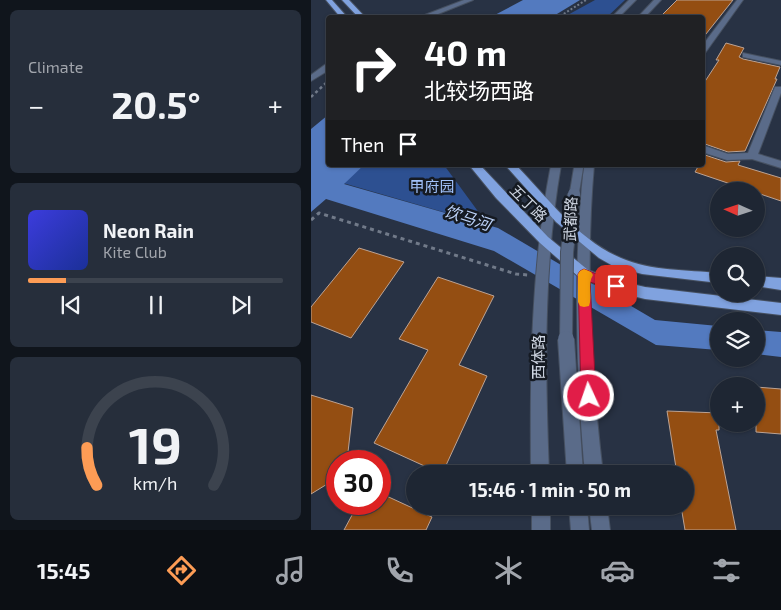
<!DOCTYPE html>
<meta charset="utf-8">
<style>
:root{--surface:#1e2633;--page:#262e3b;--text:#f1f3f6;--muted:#a1a5ac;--line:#3c434e;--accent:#fd9c55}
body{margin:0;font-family:"Exo 2","Noto Sans SC",sans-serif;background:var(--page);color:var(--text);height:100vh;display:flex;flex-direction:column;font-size:19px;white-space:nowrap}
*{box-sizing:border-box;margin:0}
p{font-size:16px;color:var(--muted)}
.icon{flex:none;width:28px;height:28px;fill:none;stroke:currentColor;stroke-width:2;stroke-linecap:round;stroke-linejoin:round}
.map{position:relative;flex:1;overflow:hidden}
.details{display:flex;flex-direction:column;gap:10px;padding:10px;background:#10151c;width:311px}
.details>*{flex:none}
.guide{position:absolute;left:15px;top:15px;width:379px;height:152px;border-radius:5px;box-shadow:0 1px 4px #0004,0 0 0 1px var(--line);background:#202124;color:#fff;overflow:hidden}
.needle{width:32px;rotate:273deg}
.fabs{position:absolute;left:399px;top:182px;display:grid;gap:10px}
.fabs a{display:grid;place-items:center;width:55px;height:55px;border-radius:50%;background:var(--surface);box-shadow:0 1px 4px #0004,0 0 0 1px var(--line);font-size:25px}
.speed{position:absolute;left:15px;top:450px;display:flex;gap:10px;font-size:25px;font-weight:700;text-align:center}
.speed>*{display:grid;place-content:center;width:65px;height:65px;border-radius:50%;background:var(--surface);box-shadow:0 1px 4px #0004,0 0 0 1px var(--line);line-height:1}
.speed .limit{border:8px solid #d22;background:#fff;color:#111}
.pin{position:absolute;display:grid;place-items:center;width:42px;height:42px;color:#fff;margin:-21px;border-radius:10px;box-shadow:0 2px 8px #0006}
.me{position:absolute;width:55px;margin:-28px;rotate:357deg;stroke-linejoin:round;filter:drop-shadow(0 0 4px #0008)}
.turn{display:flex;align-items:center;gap:18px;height:105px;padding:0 15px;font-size:22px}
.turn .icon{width:65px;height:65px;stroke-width:2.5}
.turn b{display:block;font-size:35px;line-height:42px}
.then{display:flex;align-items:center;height:48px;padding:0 15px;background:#0003;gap:10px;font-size:19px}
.big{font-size:38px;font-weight:700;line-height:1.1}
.details .card{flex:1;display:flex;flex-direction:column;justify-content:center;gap:8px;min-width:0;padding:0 18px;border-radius:8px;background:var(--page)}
.details .dial{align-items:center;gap:0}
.dial svg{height:130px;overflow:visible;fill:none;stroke:var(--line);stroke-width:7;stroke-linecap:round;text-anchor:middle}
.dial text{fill:var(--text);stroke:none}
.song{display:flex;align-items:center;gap:15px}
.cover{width:60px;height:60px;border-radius:8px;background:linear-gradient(135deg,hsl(240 70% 55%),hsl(230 70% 35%))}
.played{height:5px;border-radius:2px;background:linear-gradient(90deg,var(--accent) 15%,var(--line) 15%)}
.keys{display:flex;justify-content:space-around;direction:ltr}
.heat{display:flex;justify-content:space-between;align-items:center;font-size:28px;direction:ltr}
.trip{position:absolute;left:95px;top:465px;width:288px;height:50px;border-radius:25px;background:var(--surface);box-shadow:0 1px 4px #0004,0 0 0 1px var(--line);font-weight:700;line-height:50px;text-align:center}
.dock{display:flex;height:80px;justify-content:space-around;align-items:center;background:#0c0f14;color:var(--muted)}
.dock .icon{width:35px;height:35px}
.dock .active{color:var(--accent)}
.dock b{font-size:22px;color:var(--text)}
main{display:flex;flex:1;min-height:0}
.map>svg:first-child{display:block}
</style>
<main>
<section class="details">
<div class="card"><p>Climate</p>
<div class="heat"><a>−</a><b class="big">20.5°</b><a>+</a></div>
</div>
<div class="card">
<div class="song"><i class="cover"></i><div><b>Neon Rain</b><p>Kite Club</p></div></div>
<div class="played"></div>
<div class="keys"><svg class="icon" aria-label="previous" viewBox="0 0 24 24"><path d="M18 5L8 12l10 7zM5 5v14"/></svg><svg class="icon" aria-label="pause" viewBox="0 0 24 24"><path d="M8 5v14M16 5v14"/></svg><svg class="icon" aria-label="next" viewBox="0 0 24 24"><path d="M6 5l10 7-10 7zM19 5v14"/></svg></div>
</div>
<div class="card dial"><svg viewBox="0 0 100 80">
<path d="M14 69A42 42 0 1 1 86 69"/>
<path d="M14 69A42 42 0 0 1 8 46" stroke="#fd9c55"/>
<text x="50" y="56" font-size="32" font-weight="700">19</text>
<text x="50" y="72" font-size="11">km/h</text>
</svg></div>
</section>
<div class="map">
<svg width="470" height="530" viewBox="0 0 470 530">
<rect width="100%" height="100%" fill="#283244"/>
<path fill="#2d5091" d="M284,0h30l-18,17h-43z
M53,165h80l44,60 -145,-42z"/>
<path fill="#537abf" d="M212,0h57l-28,17h-61z
M17,115l1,50h35l-20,19 154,44 157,92 63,6v24l-62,-5 -162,-94 -168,-52 -15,13v-83z
M445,330l25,2v25l-25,-3z"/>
<path fill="#944e12" stroke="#bca394" d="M366,0h56l-31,39v-21h-43z
M415,43l18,5 -5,9 4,2 37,8 -5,12h2l-32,72 -17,1 -26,-9v-57l17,-26h-3z
M391,154l24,8 14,-1 -2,4 43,13v23l-86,-29 4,-7h3z
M48,248l45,14 -53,76 -40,-16v-15z
M127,277l56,19 -35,69 28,11 -45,98 -68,-31 54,-93 -29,-11z
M445,387l25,2v45l-25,-2z
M0,395l42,13 -6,53h-10v17l-26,16z
M356,411l52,2v17h-3l20,100h-51l-4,-24h4v-32h-8z
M69,493l52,24 -6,13h-82l14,-26h22z"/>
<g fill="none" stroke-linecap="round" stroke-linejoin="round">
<defs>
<path id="minor" d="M153,0h9l-45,18h-11z
M318,0h7l-18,18h-7z
M343,0h7l-17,18h-7z
M426,0h6l-38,53h-3v-7z
M432,53l38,8v4l-38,-8z
M15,64h3v6l-18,11v-6z
M464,87h6v6l-23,61 23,7v7l-29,-9 -25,1 -25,-8v-7l26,9 20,-1z
M240,165h10c-18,103 -16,205 -12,309h-18c-1,-104 0,-207 20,-309z
M273,165h10c-9,102 -3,207 9,309h-18c-9,-102 -12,-207 -1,-309z
M221,506h18v24h-18z
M258,506h18l2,24h-18z
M278,506h18l3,24h-18z"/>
<path id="major" d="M15,0h6l16,18h-7z
M31,0h7l17,18h-7z
M158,165h11l68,72 40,33 28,10 29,7 136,16v12l-136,-16 -29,-7 -36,-14 -40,-35 -44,-45z
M194,165h11c31,32 62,75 105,93 30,13 66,12 98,15v10l-77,-9 -29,-8 -14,-8 -43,-36z
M445,276l25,2v12l-25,-4z"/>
</defs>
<use href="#minor" stroke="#465060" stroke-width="2"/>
<use href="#major" stroke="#465060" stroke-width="2"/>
<path stroke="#717a89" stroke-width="2" stroke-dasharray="2 2" stroke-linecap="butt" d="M246,18l29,-18
M14,85l3,-3"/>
<path stroke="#717a89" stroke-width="2.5" stroke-dasharray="3 3" stroke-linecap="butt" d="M0,97l15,-14"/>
<path stroke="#717a89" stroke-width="3" stroke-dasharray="4 4" stroke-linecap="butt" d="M0,220l8,-7 197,61 12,1"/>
<use href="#minor" fill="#5a6b89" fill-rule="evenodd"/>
<use href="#major" fill="#80a2df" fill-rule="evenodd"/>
<defs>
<path id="minor-bridge-far2" d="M263,195l5,-30"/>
<path id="minor-bridge-far1" d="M255,340l1,-88 7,-58"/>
<path id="minor-bridge" d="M255,339l9,135"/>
</defs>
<use href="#minor-bridge-far2" stroke="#465060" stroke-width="11" stroke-linecap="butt"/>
<use href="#minor-bridge-far1" stroke="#465060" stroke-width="14" stroke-linecap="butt"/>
<use href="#minor-bridge" stroke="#465060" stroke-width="18" stroke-linecap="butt"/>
<use href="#minor-bridge-far2" stroke="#5a6b89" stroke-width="9"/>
<use href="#minor-bridge-far1" stroke="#5a6b89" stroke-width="12"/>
<use href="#minor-bridge" stroke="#5a6b89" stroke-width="16"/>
</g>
<path fill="#e11d48" stroke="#92132f" d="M273,269l36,14 2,3 -2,4 -4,1 -26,-9 6,114 -2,5 -5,2 -6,-2 -2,-5 -3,-122 2,-3z"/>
<path fill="#f59e0b" d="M273,269l7,3 2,3c-6,9 0,21 -4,31l-5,1 -4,-1 -2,-4v-28l2,-3z"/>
<g text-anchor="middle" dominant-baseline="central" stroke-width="5" stroke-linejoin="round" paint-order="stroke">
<g font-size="15" fill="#a1c1f9" stroke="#151a22">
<text x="121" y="186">甲府园</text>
</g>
<g font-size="15" fill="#cfd6e2" stroke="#151a22">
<text transform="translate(218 203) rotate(45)">五丁路</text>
<text transform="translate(259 219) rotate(-88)">武都路</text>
<text transform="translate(227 357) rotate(-90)">西体路</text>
</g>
<g font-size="16" font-style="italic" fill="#bbd1f7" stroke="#151a22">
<text transform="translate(157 217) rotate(18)">饮马河</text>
</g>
</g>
</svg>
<div class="fabs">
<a><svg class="needle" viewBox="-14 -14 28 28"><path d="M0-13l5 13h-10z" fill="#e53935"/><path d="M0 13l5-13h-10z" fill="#a1a5ac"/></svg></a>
<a><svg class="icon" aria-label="search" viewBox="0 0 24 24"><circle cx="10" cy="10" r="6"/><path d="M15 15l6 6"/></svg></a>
<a><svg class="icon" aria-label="layers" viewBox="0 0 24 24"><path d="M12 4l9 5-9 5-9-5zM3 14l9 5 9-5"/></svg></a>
<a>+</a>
</div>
<div class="speed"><div class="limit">30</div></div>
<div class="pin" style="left:305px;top:286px;background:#d93025"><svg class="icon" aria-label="arrive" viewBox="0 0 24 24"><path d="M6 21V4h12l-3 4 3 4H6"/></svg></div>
<svg class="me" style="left:278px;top:396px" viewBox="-20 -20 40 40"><circle r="17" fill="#e11d48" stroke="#fff" stroke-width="3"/><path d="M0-11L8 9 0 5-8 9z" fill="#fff"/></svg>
<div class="trip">15:46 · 1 min · 50 m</div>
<div class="guide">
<div class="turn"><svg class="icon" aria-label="right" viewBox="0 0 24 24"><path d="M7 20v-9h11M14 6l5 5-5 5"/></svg><div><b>40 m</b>北较场西路</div></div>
<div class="then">Then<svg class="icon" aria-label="arrive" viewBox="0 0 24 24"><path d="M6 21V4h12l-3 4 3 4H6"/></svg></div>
</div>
</div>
</main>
<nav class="dock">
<b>15:45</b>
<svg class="icon active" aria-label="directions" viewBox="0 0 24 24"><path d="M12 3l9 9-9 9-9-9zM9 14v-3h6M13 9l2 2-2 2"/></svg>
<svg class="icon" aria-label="music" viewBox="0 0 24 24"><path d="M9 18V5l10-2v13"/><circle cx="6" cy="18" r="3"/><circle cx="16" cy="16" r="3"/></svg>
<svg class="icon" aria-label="phone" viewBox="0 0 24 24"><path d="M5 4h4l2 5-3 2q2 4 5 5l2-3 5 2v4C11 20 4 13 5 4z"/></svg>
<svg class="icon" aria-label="climate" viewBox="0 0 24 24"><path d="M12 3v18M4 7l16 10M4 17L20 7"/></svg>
<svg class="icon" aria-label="car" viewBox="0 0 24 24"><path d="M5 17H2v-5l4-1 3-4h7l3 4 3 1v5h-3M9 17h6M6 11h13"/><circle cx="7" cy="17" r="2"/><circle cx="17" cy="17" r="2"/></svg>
<svg class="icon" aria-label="filters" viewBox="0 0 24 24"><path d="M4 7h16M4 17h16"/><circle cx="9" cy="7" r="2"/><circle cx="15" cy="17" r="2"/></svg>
</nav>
